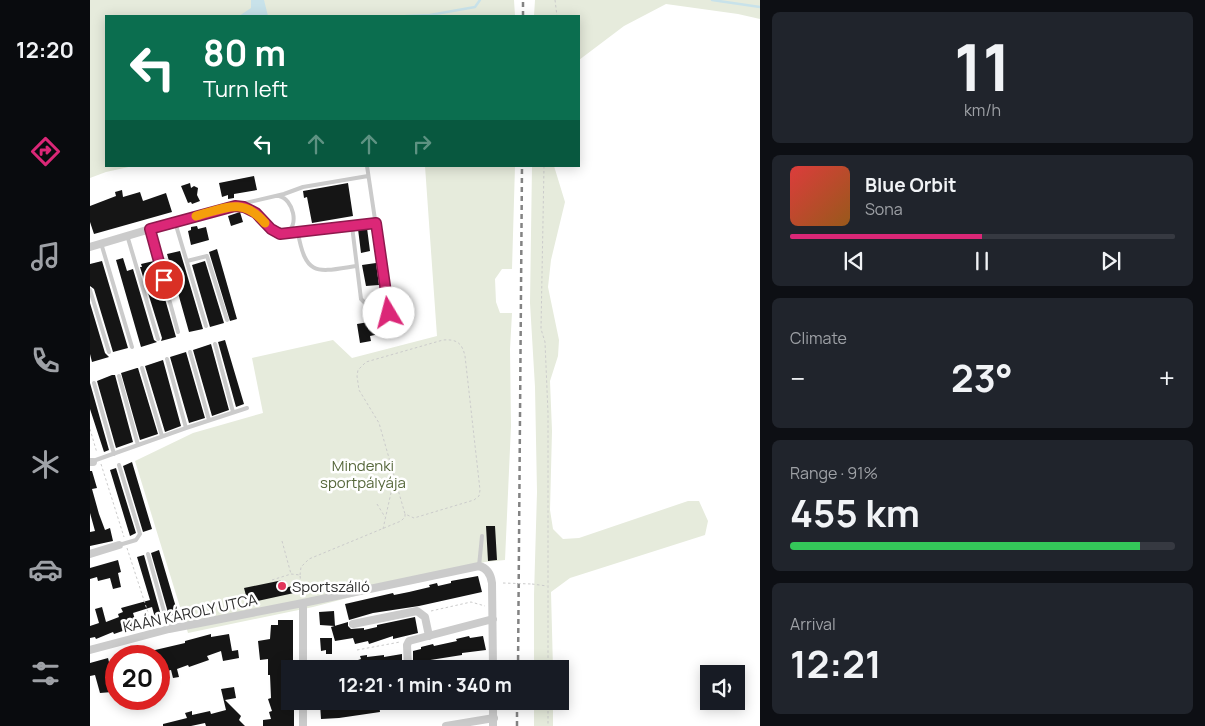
<!DOCTYPE html>
<meta charset="utf-8">
<style>
:root{--surface:#171b24;--page:#20242c;--text:#f1f3f6;--muted:#9ea1a6;--line:#363941;--accent:#db2777}
body{margin:0;font-family:Manrope,sans-serif;background:var(--page);color:var(--text);height:100vh;display:flex;flex-direction:column;font-size:19px;white-space:nowrap}
*{box-sizing:border-box;margin:0}
p{font-size:16px;color:var(--muted)}
.icon{flex:none;width:28px;height:28px;fill:none;stroke:currentColor;stroke-width:2;stroke-linecap:round;stroke-linejoin:round}
.map{position:relative;flex:1;overflow:hidden}
.panel{display:flex;flex-direction:column;gap:12px;padding:12px;background:#0d0f14;width:445px}
.panel>*{flex:none}
.hud{position:absolute;left:15px;top:15px;width:475px;height:152px;border-radius:0px;box-shadow:0 2px 12px #0003;background:#0b6e4f;color:#fff;overflow:hidden}
.tools{position:absolute;left:610px;top:665px;display:grid;gap:10px}
.tools a{display:grid;place-items:center;width:45px;height:45px;border-radius:0px;background:var(--surface);box-shadow:0 2px 12px #0003;font-size:25px}
.speed{position:absolute;left:15px;top:645px;display:flex;gap:10px;font-size:25px;font-weight:700;text-align:center}
.speed>*{display:grid;place-content:center;width:65px;height:65px;border-radius:50%;background:var(--surface);box-shadow:0 2px 12px #0003;line-height:1}
.speed .limit{border:8px solid #d22;background:#fff;color:#111}
.pin{position:absolute;display:grid;place-items:center;width:42px;height:42px;color:#fff;margin:-21px;border:2px solid #fff;border-radius:50%;box-shadow:0 1px 5px #0007}
.me{position:absolute;width:55px;margin:-28px;rotate:352deg;stroke-linejoin:round;filter:drop-shadow(0 0 4px #0008)}
.turn{display:flex;align-items:center;gap:18px;height:105px;padding:0 15px;font-size:22px}
.turn .icon{width:65px;height:65px;stroke-width:2.5}
.turn b{display:block;font-size:35px;line-height:42px}
.lanes{display:flex;align-items:center;height:48px;padding:0 15px;background:#0003;justify-content:center;gap:25px;direction:ltr}
.lanes .off{opacity:.35}
.big{font-size:38px;font-weight:700;line-height:1.1}
.panel .tile{flex:1;display:flex;flex-direction:column;justify-content:center;gap:8px;min-width:0;padding:0 18px;border-radius:8px;background:var(--page)}
.panel .dial{align-items:center;gap:0}
.dial b{font-size:65px;line-height:1}
.song{display:flex;align-items:center;gap:15px}
.cover{width:60px;height:60px;border-radius:8px;background:linear-gradient(135deg,hsl(0 70% 55%),hsl(30 70% 35%))}
.played{height:5px;border-radius:2px;background:linear-gradient(90deg,var(--accent) 50%,var(--line) 50%)}
.keys{display:flex;justify-content:space-around;direction:ltr}
.heat{display:flex;justify-content:space-between;align-items:center;font-size:28px;direction:ltr}
.charge{height:8px;border-radius:4px;background:linear-gradient(90deg,#34c759 91%,var(--line) 0)}
.trip{position:absolute;left:191px;top:660px;width:288px;height:50px;border-radius:0px;background:var(--surface);box-shadow:0 2px 12px #0003;font-weight:700;line-height:50px;text-align:center}
main{display:flex;flex:1;min-height:0}
.tab-bar{display:flex;flex-direction:column;width:90px;justify-content:space-around;align-items:center;background:#090b0e;color:var(--muted)}
.tab-bar .icon{width:35px;height:35px}
.tab-bar .on{color:var(--accent)}
.tab-bar b{font-size:22px;color:var(--text)}
.map>svg:first-child{display:block}
</style>
<main>
<nav class="tab-bar">
<b>12:20</b>
<svg class="icon on" aria-label="directions" viewBox="0 0 24 24"><path d="M12 3l9 9-9 9-9-9zM9 14v-3h6M13 9l2 2-2 2"/></svg>
<svg class="icon" aria-label="music" viewBox="0 0 24 24"><path d="M9 18V5l10-2v13"/><circle cx="6" cy="18" r="3"/><circle cx="16" cy="16" r="3"/></svg>
<svg class="icon" aria-label="phone" viewBox="0 0 24 24"><path d="M5 4h4l2 5-3 2q2 4 5 5l2-3 5 2v4C11 20 4 13 5 4z"/></svg>
<svg class="icon" aria-label="climate" viewBox="0 0 24 24"><path d="M12 3v18M4 7l16 10M4 17L20 7"/></svg>
<svg class="icon" aria-label="car" viewBox="0 0 24 24"><path d="M5 17H2v-5l4-1 3-4h7l3 4 3 1v5h-3M9 17h6M6 11h13"/><circle cx="7" cy="17" r="2"/><circle cx="17" cy="17" r="2"/></svg>
<svg class="icon" aria-label="filters" viewBox="0 0 24 24"><path d="M4 7h16M4 17h16"/><circle cx="9" cy="7" r="2"/><circle cx="15" cy="17" r="2"/></svg>
</nav>
<div class="map">
<svg width="670" height="726" viewBox="0 0 670 726">
<rect width="100%" height="100%" fill="#fff"/>
<path fill="#e6ebdc" d="M0,0h424l1,16h-409v150h27l-27,6 -16,6z
M445,0h225v19l-22,-5 -72,-10 -42,22 -45,34v-44h-45z
M335,166h90l-3,103h-10l-7,10 1,23 4,11h12l-2,36 1,77 -6,134 -20,2 -172,45 -125,26 -53,-172 58,-28 70,-20 -11,-55 81,-18 19,18 85,-22z
M442,166h22l11,36 -14,58 -3,27 11,53 -1,16 -8,25 2,50 -2,79 3,19 10,10 16,-1 109,-37h11l9,20 -3,14 -135,43 -19,14 2,77h-19v-74l3,-103 -2,-105 -5,-84z
M444,701h19v25h-19z"/>
<path fill="#c8e2ea" d="M161,0h13l4,16h-29l12,-8z"/>
<g fill="none" stroke-linecap="round" stroke-linejoin="round">
<path stroke="#c8e2ea" stroke-width="2.5" d="M622,0l48,7
M316,16l24,-1 45,-8 5,-7"/>
</g>
<path fill="#151515" d="M164,176l3,14 -23,4v4l-6,1v-4l-6,2 -3,-14z
M100,183l1,5 3,-2 4,2 -1,7 3,6 -8,3 -1,-2 -3,1 -7,-17z
M258,183l5,33 -41,7 -5,-26 -3,1 -1,-7z
M32,190l1,7 17,-5 3,9 23,-8 6,19 -78,22 -4,-12v-16l26,-10 -1,-4z
M150,212l3,10 -12,4 -3,-10z
M107,226l1,3 8,-2 3,13 -18,5 -3,-14 3,-1v-3z
M277,228l3,23 -9,2 -3,-24z
M127,249l20,70 -7,2 -21,-69z
M90,251l23,78 -14,3 -22,-78z
M33,258l4,13 6,-2 21,71 3,2 -16,5 -25,-87z
M12,261l26,87 -15,4 -19,-63 -4,-3v-22z
M64,261l22,76 -15,4 1,-3 -22,-71h2l-1,-3z
M115,261l19,62 -14,4 -18,-62z
M286,263l3,22 -13,1 -4,-21z
M0,303l15,50 4,4 -17,5 -2,-8z
M302,318l2,13 -24,5 1,5 -11,2 -3,-19z
M135,340l19,64 -8,3 -18,-65z
M121,344l18,66 -17,6 -19,-66z
M96,352l19,66 -16,5 -19,-66z
M73,360l18,66 -16,6 -20,-66z
M47,368h1l20,66 -18,6 -19,-67z
M22,375h3l18,67 -17,6 -19,-67z
M0,383l19,67 -5,2 -14,-43z
M42,462l20,67 -9,3 -20,-66z
M26,468l20,65 -6,3 -20,-66z
M0,471h2l5,17 -5,1 7,25 6,16 5,-2 3,13 -23,5v-14l5,-1 -5,-18z
M396,526h9l2,34 -9,1z
M69,550l19,64 -9,2 -18,-63z
M54,555l18,64 -6,2 -4,-14 -19,6 4,13 -23,8 -1,-2 -17,7 -1,-2 -5,1v-12l9,-3 -4,-14 7,-2 4,15 13,-5 -1,-3 5,-2 -2,-4 29,-8 -13,-43z
M28,560l3,12 -3,1 3,14 -8,2 -3,-11 -12,3 -1,-4 -7,2v-11z
M388,576l4,16 -63,14 -46,7 -24,7 -4,-16 48,-11 1,2 15,-3 21,-5 -1,-2 8,-2 1,3 13,-3v-2z
M193,580l2,8 7,-2 2,7 -46,10 -4,-15z
M244,611l1,15 -15,-1 -1,-13z
M325,617l3,16 -25,6v-3l-24,8 -1,-3 -13,3 -2,-6 -18,3 -4,-14 17,-5v4l3,3 13,-1v2l13,-3v-2z
M188,620h15v45h-8l1,14h4v22h4v25h-31v-6l8,-1 -2,-7 3,-1 -4,-12 3,-1 -1,-23h-2v-16l-8,1 -2,-19 12,-2 1,-14h7z
M121,634v3l18,-3 3,17 6,-1 1,8 -16,3 -2,-10 -14,5 2,4 -20,7 -1,-2 -11,4 2,8 -6,1 -2,-8 -12,3v-17h-21v-2l47,-11v-2z
M379,636l1,2 13,-2 3,14 -24,3v2l-38,6 1,2 -12,2v-14l8,-2v-2l12,-3 1,2 23,-5 -1,-2z
M230,638h12v16h-6v-4l-5,1z
M312,654v15h-42l-2,-9 3,-1 -1,-3 7,-1v2l17,-2v2z
M18,658l6,24 -4,1 2,9 -12,1 -5,-18 -5,1v-13z
M144,687l2,11 -11,2 16,16 -2,4 6,6h-39l-1,-3 -14,3h-28v-2l24,-6 -2,-5 7,-2v4l18,-4 1,3 15,-4 -5,-21z
M240,701h18l1,4 18,-4h12l1,11 -41,6 -18,1 -1,-15h10z
M302,701h28v4l-27,4z"/>
<g fill="none" stroke-linecap="round" stroke-linejoin="round">
<path stroke="#cbcbcb" stroke-width="1" stroke-dasharray="2.5 2.5" stroke-linecap="butt" d="M465,0l2,16
M454,166l-3,163 4,13 3,71v256
M0,429l7,24
M11,464l23,73
M287,504l8,13
M293,529l11,-50
M192,541l9,33
M37,548l25,77
M210,575l1,-8 8,-8 92,-38 4,-4v-3l9,4 60,-18 5,-4 1,-6 -15,-134c-3,-13 -8,-17 -22,-16l-77,22 -8,8 -1,6 2,14 20,33 26,91
M182,580l19,-6 9,1 2,20
M442,584l15,2
M341,611l40,-9 14,4
M267,650l43,-8
M373,669l22,-4
M458,701v25"/>
<path stroke="#cbcbcb" stroke-width="4" d="M277,166l22,147
M189,196c14,3 21,30 7,37
M148,206c23,5 25,23 42,28l96,-11
M121,211l73,-17 19,-7 65,-11
M85,222l31,104
M262,226l9,73 6,6 9,1 7,-6 2,-7
M60,229l28,103
M208,233c8,44 19,39 58,33
M37,235l31,104
M11,243l31,104
M97,261l20,-5 20,64
M0,290l19,62
M125,344l18,68
M100,352l19,68
M77,359l19,69
M52,368l20,68
M29,376l19,69
M4,383l20,71
M3,461l93,-33 61,-20
M29,545l17,-5 4,-6 -21,-69
M58,554l21,75
M389,566l3,-30"/>
<path stroke="#cbcbcb" stroke-width="8" d="M0,247l121,-36
M0,462h3
M0,554l29,-9
M263,624l64,-13 8,6 4,19
M0,650l79,-21 134,-26 176,-37c8,2 12,9 13,17l1,86
M213,669v-66
M318,669l-1,-24 2,-4 84,-22
M403,701v25
M213,726v-25
M356,726l48,-8"/>
<path stroke="#838383" stroke-width="2.5" stroke-dasharray="5 4" stroke-linecap="butt" d="M433,16v-16
M428,669l4,-503
M427,726v-25"/>
<path stroke="#cbcbcb" stroke-width="1" stroke-dasharray="2.5 2.5" stroke-linecap="butt" d="M413,583l29,1"/>
</g>
<g fill="none" stroke-linecap="round" stroke-linejoin="round">
<defs>
<path id="route" d="M74,280l-14,-51 85,-23 9,1 12,6 15,16 9,5 96,-11 13,90"/>
</defs>
<use href="#route" stroke="#8e194d" stroke-width="12"/>
<use href="#route" stroke="#db2777" stroke-width="9"/>
<path stroke="#f59e0b" stroke-width="9" d="M106,216c29,-8 47,-19 69,7"/>
</g>
<circle fill="#e1345a" stroke="#fff" stroke-width="2" cx="192" cy="586" r="5"/>
<g text-anchor="middle" dominant-baseline="central" stroke-width="5" stroke-linejoin="round" paint-order="stroke">
<g font-size="15" fill="#57683c" stroke="#fff">
<text x="273" y="465">Mindenki<tspan x="273" dy="17">sportpályája</tspan></text>
</g>
<g font-size="15" fill="#2e2e2e" stroke="#fff" text-anchor="start">
<text x="202" y="586">Sportszálló</text>
</g>
<g font-size="15" fill="#2e2e2e" stroke="#fff">
<text transform="translate(100 613) rotate(-12)">KAÁN KÁROLY UTCA</text>
</g>
</g>
</svg>
<div class="tools">
<a><svg class="icon" aria-label="sound" viewBox="0 0 24 24"><path d="M4 9h4l5-4v14l-5-4H4zM17 9q2 3 0 6"/></svg></a>
</div>
<div class="speed"><div class="limit">20</div></div>
<div class="pin" style="left:74px;top:280px;background:#d93025"><svg class="icon" aria-label="arrive" viewBox="0 0 24 24"><path d="M6 21V4h12l-3 4 3 4H6"/></svg></div>
<svg class="me" style="left:299px;top:313px" viewBox="-20 -20 40 40"><circle r="19" fill="#fff"/><path d="M0-13L10 11 0 6-10 11z" fill="#db2777"/></svg>
<div class="trip">12:21 · 1 min · 340 m</div>
<div class="hud">
<div class="turn"><svg class="icon" aria-label="left" viewBox="0 0 24 24"><path d="M17 20v-9H6M10 6l-5 5 5 5"/></svg><div><b>80 m</b>Turn left</div></div>
<div class="lanes"><svg class="icon" aria-label="left" viewBox="0 0 24 24"><path d="M17 20v-9H6M10 6l-5 5 5 5"/></svg><svg class="icon off" aria-label="ahead" viewBox="0 0 24 24"><path d="M12 20V5M6 11l6-6 6 6"/></svg><svg class="icon off" aria-label="ahead" viewBox="0 0 24 24"><path d="M12 20V5M6 11l6-6 6 6"/></svg><svg class="icon off" aria-label="right" viewBox="0 0 24 24"><path d="M7 20v-9h11M14 6l5 5-5 5"/></svg></div>
</div>
</div>
<section class="panel">
<div class="tile dial"><b>11</b><p>km/h</p></div>
<div class="tile">
<div class="song"><i class="cover"></i><div><b>Blue Orbit</b><p>Sona</p></div></div>
<div class="played"></div>
<div class="keys"><svg class="icon" aria-label="previous" viewBox="0 0 24 24"><path d="M18 5L8 12l10 7zM5 5v14"/></svg><svg class="icon" aria-label="pause" viewBox="0 0 24 24"><path d="M8 5v14M16 5v14"/></svg><svg class="icon" aria-label="next" viewBox="0 0 24 24"><path d="M6 5l10 7-10 7zM19 5v14"/></svg></div>
</div>
<div class="tile"><p>Climate</p>
<div class="heat"><a>−</a><b class="big">23°</b><a>+</a></div>
</div>
<div class="tile"><p>Range · 91%</p><b class="big">455 km</b><div class="charge"></div></div>
<div class="tile"><p>Arrival</p><b class="big">12:21</b></div>
</section>
</main>
